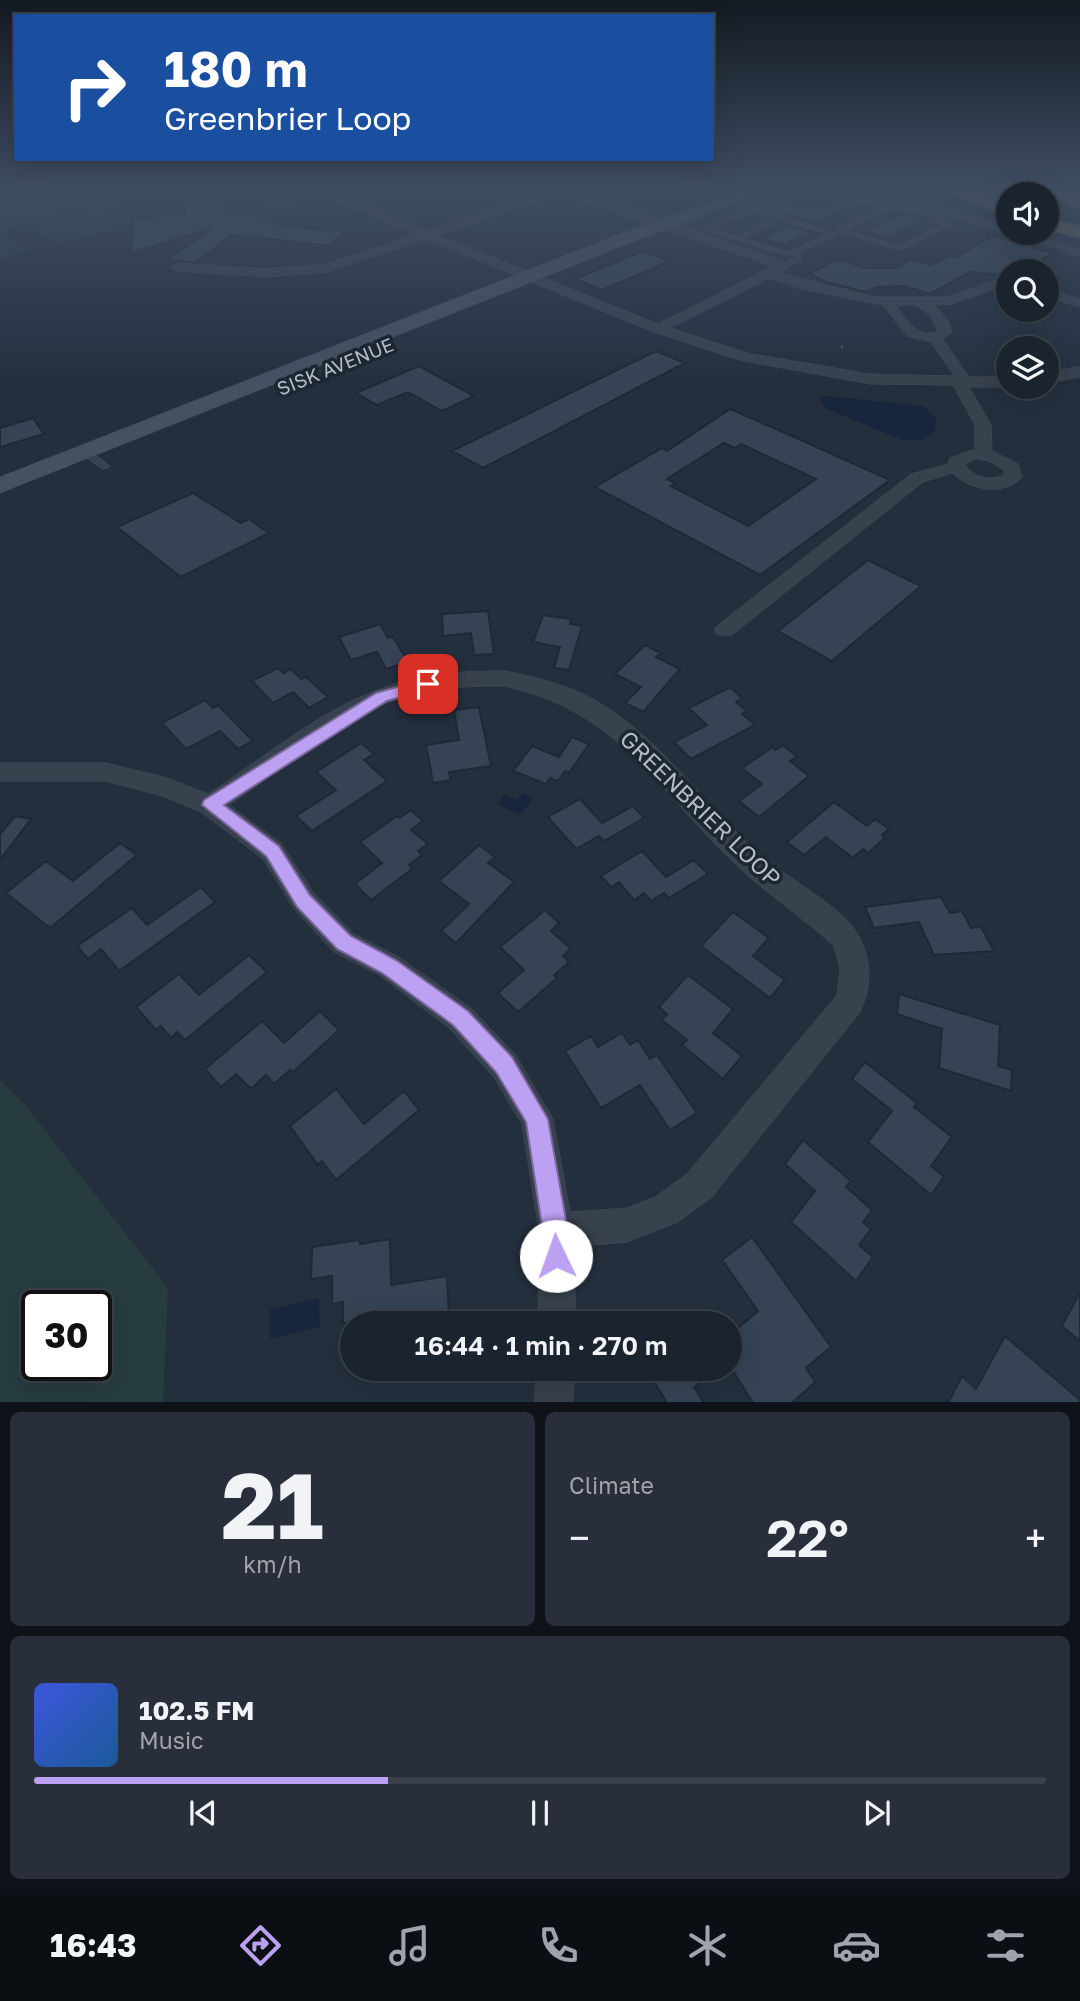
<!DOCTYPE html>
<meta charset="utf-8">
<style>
:root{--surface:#1b232e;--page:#282f3a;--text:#f1f3f6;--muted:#a0a4aa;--line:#39404a;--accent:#bca0f2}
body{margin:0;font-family:"Golos Text",sans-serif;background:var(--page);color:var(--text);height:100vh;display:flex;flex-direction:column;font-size:26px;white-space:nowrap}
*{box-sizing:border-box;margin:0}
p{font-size:23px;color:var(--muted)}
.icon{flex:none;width:38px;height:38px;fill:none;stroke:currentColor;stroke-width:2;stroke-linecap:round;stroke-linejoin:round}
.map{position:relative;height:1402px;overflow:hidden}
.sheet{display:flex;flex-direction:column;gap:10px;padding:10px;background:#0f1319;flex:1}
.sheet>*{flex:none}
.hud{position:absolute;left:14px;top:14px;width:700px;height:147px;border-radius:0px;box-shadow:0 7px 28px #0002,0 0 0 2px var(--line);background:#1a4fa0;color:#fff;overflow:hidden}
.controls{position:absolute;left:996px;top:182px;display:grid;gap:14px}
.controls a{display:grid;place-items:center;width:63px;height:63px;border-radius:50%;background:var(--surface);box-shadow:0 7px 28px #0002,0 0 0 2px var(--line);font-size:35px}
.speed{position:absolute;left:21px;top:1290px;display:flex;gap:14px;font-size:35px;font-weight:700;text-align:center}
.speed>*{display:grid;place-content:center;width:91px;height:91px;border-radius:50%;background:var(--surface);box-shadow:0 7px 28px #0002,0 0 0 2px var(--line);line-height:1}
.speed .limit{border:4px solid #111;border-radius:10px;background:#fff;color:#111}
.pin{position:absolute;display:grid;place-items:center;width:60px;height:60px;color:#fff;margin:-30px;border-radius:14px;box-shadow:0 4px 10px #0006}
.me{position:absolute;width:77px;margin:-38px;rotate:357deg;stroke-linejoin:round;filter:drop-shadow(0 0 5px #0008)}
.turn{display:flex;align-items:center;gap:24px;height:147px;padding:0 35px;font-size:32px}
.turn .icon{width:91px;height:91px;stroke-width:2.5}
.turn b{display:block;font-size:49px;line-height:60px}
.big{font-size:52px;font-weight:600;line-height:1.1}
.sheet .widget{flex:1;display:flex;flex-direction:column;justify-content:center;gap:10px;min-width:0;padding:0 24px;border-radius:10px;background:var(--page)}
.sheet .dial{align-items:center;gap:0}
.dial b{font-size:91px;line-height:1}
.song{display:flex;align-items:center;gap:21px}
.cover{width:84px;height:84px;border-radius:10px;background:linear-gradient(135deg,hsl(230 70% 55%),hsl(210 70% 35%))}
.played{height:7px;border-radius:4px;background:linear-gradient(90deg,var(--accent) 35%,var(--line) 35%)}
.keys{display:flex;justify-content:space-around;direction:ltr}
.heat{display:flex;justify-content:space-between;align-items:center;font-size:38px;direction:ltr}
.sheet .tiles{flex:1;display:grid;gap:10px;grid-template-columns:1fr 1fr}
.widget:last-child{grid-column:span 2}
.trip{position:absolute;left:340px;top:1311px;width:402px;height:70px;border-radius:35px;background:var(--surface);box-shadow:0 7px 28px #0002,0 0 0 2px var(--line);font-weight:600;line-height:70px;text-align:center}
.tab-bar{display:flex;height:112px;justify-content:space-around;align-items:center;background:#0b0e12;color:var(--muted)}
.tab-bar .icon{width:49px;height:49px}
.tab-bar .active{color:var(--accent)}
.tab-bar b{font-size:32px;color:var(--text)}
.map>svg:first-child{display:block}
</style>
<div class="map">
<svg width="1080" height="1403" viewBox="0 0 1080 1403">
<rect width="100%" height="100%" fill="#242f3e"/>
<path fill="#263c3f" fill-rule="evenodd" d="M167,188l-9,6 -94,20 -64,18v-32l81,-10z
M94,210l12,5 -2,13 3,-12 23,-2 -2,15 -24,2 -42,12 -34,-14z
M0,234l32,15 -32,12z
M0,1081l26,25 142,182 -5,114h-163zM37,1306h59v59h-59z"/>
<path fill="#17263c" d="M828,396l95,10 13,12 -1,14 -14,8h-19l-77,-32 -6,-10z
M523,793l11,5 -14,17 -23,-11 8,-10 12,6z
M319,1298l1,29 -50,12v-29z"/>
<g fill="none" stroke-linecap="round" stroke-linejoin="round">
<path stroke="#17263c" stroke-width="2.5" d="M0,198l88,-2 66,-8"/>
</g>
<path fill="#364354" stroke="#1f2835" stroke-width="2" fill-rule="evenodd" d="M185,188h37l3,27 18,-5 37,15 64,7 -15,14 -97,-11 -36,27 -28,-2 44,-32 -81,25 3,-34 51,-5z
M903,213l26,5 -41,20 -23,-7z
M790,226l21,6 -28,13 -22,-7z
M993,236l60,17 -30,18h-15l-6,4 -32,-3 -40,22 -26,-8 -28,1 -10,5 -40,-10 -16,-9 27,-14 30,9h28l17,-9 19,6 18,-10 6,2z
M643,251l27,10 -68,29 -27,-11z
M656,351l29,12 -202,105 -31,-17z
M419,366l55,30 -32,15 -34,-19 -31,13 -21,-12z
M730,409l53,23 107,48 -130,95 -165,-88 67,-39 5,3zM724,443l11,5 6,-4 75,35 -68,47 -77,-40 5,-2 -9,-5z
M33,418l11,16 -44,13v-19z
M193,493l48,30 8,-4 20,14 -88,44 -64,-50z
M868,560l53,26 -89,75 -54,-30z
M488,611l6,43 -20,1 -3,-22 -28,3 -1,-22z
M543,615l28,4 -1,5 12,2 -13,44 -15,-2 6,-21 -27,-5z
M380,624l8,14 5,-1 15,25 -22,7 -9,-17 -26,8 -12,-23z
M645,645l16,8 -5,4 24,12 -37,43 -18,-9 16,-16 -26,-13z
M278,668l5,5 8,-4 10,10 5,-2 22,20 -19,11 -16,-16 -20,11 -21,-22z
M730,687l12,11 -6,4 11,9 -5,3 13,11 -64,34 -17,-17 33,-17 -18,-17z
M205,700l8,8 5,-3 35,36 -15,8 -18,-18 -34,18 -24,-26z
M479,707l12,59 -42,6 2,8 -18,3 -7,-38 33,-5 -5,-30z
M572,737l17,7 -20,29 -4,-2 -7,10 -8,-3 -4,6 -33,-13 19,-25 27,11z
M361,743l13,11 -10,6 23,21 -75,50 -16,-15 40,-26 -20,-18z
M783,745l14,12 -7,4 19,15 -50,41 -20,-16 23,-17 -20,-16 31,-21 3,3z
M580,799l22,24 31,-17 11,12 -40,23 -5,-5 -23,13 -28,-32z
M834,802l33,24 8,-7 14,10 -7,6 3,3 -17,15 -5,-4 -10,9 -27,-21 -22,18 -17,-13z
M411,810l12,11 -12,9 17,14 -10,7 4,4 -13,10 3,4 -41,31 -16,-16 27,-21 -22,-21 37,-26 2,2z
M15,816l16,3 -31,41v-26z
M120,843l17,12 -87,73 -44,-35 40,-32 27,20z
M479,845l16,12 -7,6 26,19 -58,61 -15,-12 28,-27 -30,-23z
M642,851l24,26 28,-17 14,14 -39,24 -5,-5 -13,8 -7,-8 -10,7 -15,-18 -8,5 -10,-11z
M201,887l14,15 -96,69 -18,-22 -13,10 -11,-13 55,-38 15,17z
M941,897l9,16 12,-2 9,17 10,-1 13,24 -60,4 -15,-33 -45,6 -9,-21z
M545,910l14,13 -8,8 20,18 -8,7 6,6 -15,13 3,3 -39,34 -20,-19 26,-23 -24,-23z
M733,912l36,26 -16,18 32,24 -15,18 -69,-52z
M249,955l18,17 -82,68 -8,-8 -6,6 -10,-12 -5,4 -20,-23 43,-33 20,21z
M688,975l45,34 -20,24 29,23 -19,23 -41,-34 5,-5 -25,-20 5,-6 -8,-7z
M899,994l101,31 -2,41 14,4 -1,21 -72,-23 3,-39 -45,-15z
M320,1011l19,19 -46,42 -3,-2 -16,14 -8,-9 -15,14 -15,-15 -15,13 -16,-18 57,-48 22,22z
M622,1033l8,12 8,-5 12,19 7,-4 40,58 -27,17 -30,-45 -39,23 -36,-57 26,-15 7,11z
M865,1062l52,41 -3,4 38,30 -21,29 13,11 -13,18 -63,-53 24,-31 -40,-32z
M336,1089l28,35 40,-33 15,19 -83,70 -14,-19 -4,4 -28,-39z
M803,1140l48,41 -5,6 26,23 -9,12 8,7 -12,16 14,12 -17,24 -65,-59 24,-31 -30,-27z
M752,1237l79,110 -25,21 9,14 -23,21h-39l-23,-37v-31l28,-24 -36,-51z
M390,1239l1,46 56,-9 2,42 -28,5h-78v-21l-11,2v-28l-21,3 1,-32 47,-7 1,4z
M1080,1292v49l-18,-15z
M1005,1336l75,64v3h-132l14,-27 14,13z
M646,1368h45l9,15 -6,4 10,16h-37z"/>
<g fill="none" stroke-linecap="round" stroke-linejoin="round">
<defs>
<path id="lane" d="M7,188h10l-17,5v-4z
M817,191l24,2 34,8 -27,4 -32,14 -42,-10 -9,1 71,24 -37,18 1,8 -14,7 -5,-1 14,-8 -1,-3 -17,-2 -74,-24 48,-20 -25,-8v-2l32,9 11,-2 -3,-4 27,-8zM817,194l24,2 21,5 -17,2 -29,12 -42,-9 -2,-3 21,-6zM757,211l20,7 -41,19 -25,-8 39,-17zM782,219l46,15 -34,16 -1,2 -13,-2 -38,-12z
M896,194l2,3 -15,6 54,11 14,10 -52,26 -62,-20 48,-24 -10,-3zM891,208l42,8 11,8 -45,22 -54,-16z
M78,447h6l25,19 -4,2h-3l-24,-17z"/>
<path id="street" d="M306,188h14l107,43 129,-43h16l216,75v6l-8,4 95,24h71l62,-21v8l-56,20 -17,1 14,17 3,11 -9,6 26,38h39v10h-39l22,38 1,26 26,13 4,13c-16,19 -53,14 -69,-4l-30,9 -191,153h-14l-4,-5 4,-5 193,-151 37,-10 2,-6 25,-9v-24l-22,-40 -83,-1 -131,-24 -85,-28 -228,-93 -99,33 -61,5 -89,-6 -6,-4 6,-4 89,6 60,-5 89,-29zM561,194l212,72 -115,58 -220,-89zM770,278l32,11 81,16 24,31 24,6 23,34 -84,-2 -123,-21 -76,-25zM916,305l14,10 8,16c-19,8 -32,-10 -41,-25zM976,459l13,2 15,9v5c-14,6 -31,3 -39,-11z
M854,188h17l137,38v7h20l52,16v8l-69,-24h-7l-149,-43z
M1046,289l34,10v8l-34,-10z
M1080,367v10l-34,6v-10z
M505,671c30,6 59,13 86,27 68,37 112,106 168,156 25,22 80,51 96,76 17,26 18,54 5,82l-149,186 -33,24 -51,20 -53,5 2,76h-38l1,-92 -17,-107 -29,-48 -44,-48 -70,-53 -45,-23 -40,-43 -31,-50 -62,-47 -39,-16 -56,-15h-106v-18h106l61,15 41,16c56,-36 111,-84 175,-106 40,-15 80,-17 122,-17zM505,686c112,25 150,100 227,175 32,31 69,55 102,85l6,23 -3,26 -150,179 -32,23 -28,11 -57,4 -17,-93 -38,-65 -44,-46 -72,-51 -45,-23 -40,-41 -33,-50 -52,-38c54,-36 116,-92 179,-109 32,-9 64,-10 97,-10z
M536,1368h38l-1,35h-38z"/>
<path id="secondary" d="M753,188h22l-143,54 -632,251v-16l620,-243z"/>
<path id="highway" d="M948,188h25l35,15v13l-58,-24z
M1038,188h24l18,8v13z
M1046,217l34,9v12l-34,-9z"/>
</defs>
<use href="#lane" stroke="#414a57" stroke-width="2"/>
<use href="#street" stroke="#414a57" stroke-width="1"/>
<use href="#secondary" stroke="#414a57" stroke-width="1"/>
<use href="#highway" stroke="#434c59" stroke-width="2"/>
<path stroke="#3f5557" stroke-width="2" stroke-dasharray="2.5 2.5" stroke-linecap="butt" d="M265,208l40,-11"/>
<path stroke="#3f5557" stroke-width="2.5" stroke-dasharray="3.5 3.5" stroke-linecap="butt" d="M842,345v5"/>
<use href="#lane" fill="#38414e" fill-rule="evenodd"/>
<use href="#street" fill="#38414e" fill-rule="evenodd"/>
<use href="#secondary" fill="#465061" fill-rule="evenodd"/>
<use href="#highway" fill="#746855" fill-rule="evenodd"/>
</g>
<linearGradient id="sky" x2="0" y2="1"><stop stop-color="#141a22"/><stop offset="0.49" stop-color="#3f4d63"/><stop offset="1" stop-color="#3f4d63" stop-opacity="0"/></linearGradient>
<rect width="1080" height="384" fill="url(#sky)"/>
<path fill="#bca0f2" stroke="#7a689d" stroke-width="2" d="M428,678l8,6 -2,4 -47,13 -163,104 55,41 31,49 41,41 45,24 72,51 44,46 36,62 20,112 1,25 -4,9 -9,4 -8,-4 -22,-143 -30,-50 -43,-47 -71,-52 -45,-24 -40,-42 -31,-51 -64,-51 2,-5 172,-107z"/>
<g text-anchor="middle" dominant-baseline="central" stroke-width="7" stroke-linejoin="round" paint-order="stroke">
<g font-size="19" fill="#b4bcc9" stroke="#1d2633">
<text transform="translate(335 366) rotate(-22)">SISK AVENUE</text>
</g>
<g font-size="23" fill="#b4bcc9" stroke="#1d2633">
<text transform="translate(701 808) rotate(44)">GREENBRIER LOOP</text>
</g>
</g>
</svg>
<div class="controls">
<a><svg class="icon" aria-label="sound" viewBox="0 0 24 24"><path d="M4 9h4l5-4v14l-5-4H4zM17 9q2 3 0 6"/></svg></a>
<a><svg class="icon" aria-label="search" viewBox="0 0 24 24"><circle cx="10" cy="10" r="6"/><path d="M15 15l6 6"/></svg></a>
<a><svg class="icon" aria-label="layers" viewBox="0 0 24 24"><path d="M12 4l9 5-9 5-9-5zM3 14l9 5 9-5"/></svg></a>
</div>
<div class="speed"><div class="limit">30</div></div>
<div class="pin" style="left:428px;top:684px;background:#d93025"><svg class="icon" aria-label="arrive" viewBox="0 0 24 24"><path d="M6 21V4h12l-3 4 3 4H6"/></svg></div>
<svg class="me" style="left:556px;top:1256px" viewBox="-20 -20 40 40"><circle r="19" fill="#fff"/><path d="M0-13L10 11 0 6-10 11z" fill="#bca0f2"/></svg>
<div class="trip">16:44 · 1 min · 270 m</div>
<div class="hud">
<div class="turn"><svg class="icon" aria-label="right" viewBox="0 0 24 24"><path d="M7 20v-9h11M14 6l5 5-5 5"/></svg><div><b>180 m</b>Greenbrier Loop</div></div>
</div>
</div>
<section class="sheet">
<div class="tiles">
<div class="widget dial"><b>21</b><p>km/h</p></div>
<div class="widget"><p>Climate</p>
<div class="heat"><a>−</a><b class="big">22°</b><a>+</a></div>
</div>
<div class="widget">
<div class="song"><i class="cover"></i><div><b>102.5 FM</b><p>Music</p></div></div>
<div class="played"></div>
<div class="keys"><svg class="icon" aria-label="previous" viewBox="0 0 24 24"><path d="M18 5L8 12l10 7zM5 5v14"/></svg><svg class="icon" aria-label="pause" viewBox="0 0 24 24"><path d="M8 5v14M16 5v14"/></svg><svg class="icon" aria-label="next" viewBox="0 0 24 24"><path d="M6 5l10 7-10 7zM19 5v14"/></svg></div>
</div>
</div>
</section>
<nav class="tab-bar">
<b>16:43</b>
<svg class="icon active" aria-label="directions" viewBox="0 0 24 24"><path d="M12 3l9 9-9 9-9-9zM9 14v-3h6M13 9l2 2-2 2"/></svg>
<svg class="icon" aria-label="music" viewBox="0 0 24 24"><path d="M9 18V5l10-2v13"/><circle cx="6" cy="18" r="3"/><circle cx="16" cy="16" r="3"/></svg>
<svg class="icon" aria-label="phone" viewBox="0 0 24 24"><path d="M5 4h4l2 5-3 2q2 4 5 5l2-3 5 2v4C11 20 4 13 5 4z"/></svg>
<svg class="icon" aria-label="climate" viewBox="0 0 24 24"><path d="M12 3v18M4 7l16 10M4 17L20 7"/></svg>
<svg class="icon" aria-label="car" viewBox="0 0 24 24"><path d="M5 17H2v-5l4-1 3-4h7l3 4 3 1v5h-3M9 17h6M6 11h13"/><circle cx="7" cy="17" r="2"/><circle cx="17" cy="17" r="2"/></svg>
<svg class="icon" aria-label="filters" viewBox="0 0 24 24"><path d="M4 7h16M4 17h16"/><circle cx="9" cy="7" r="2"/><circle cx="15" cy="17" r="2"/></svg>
</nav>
